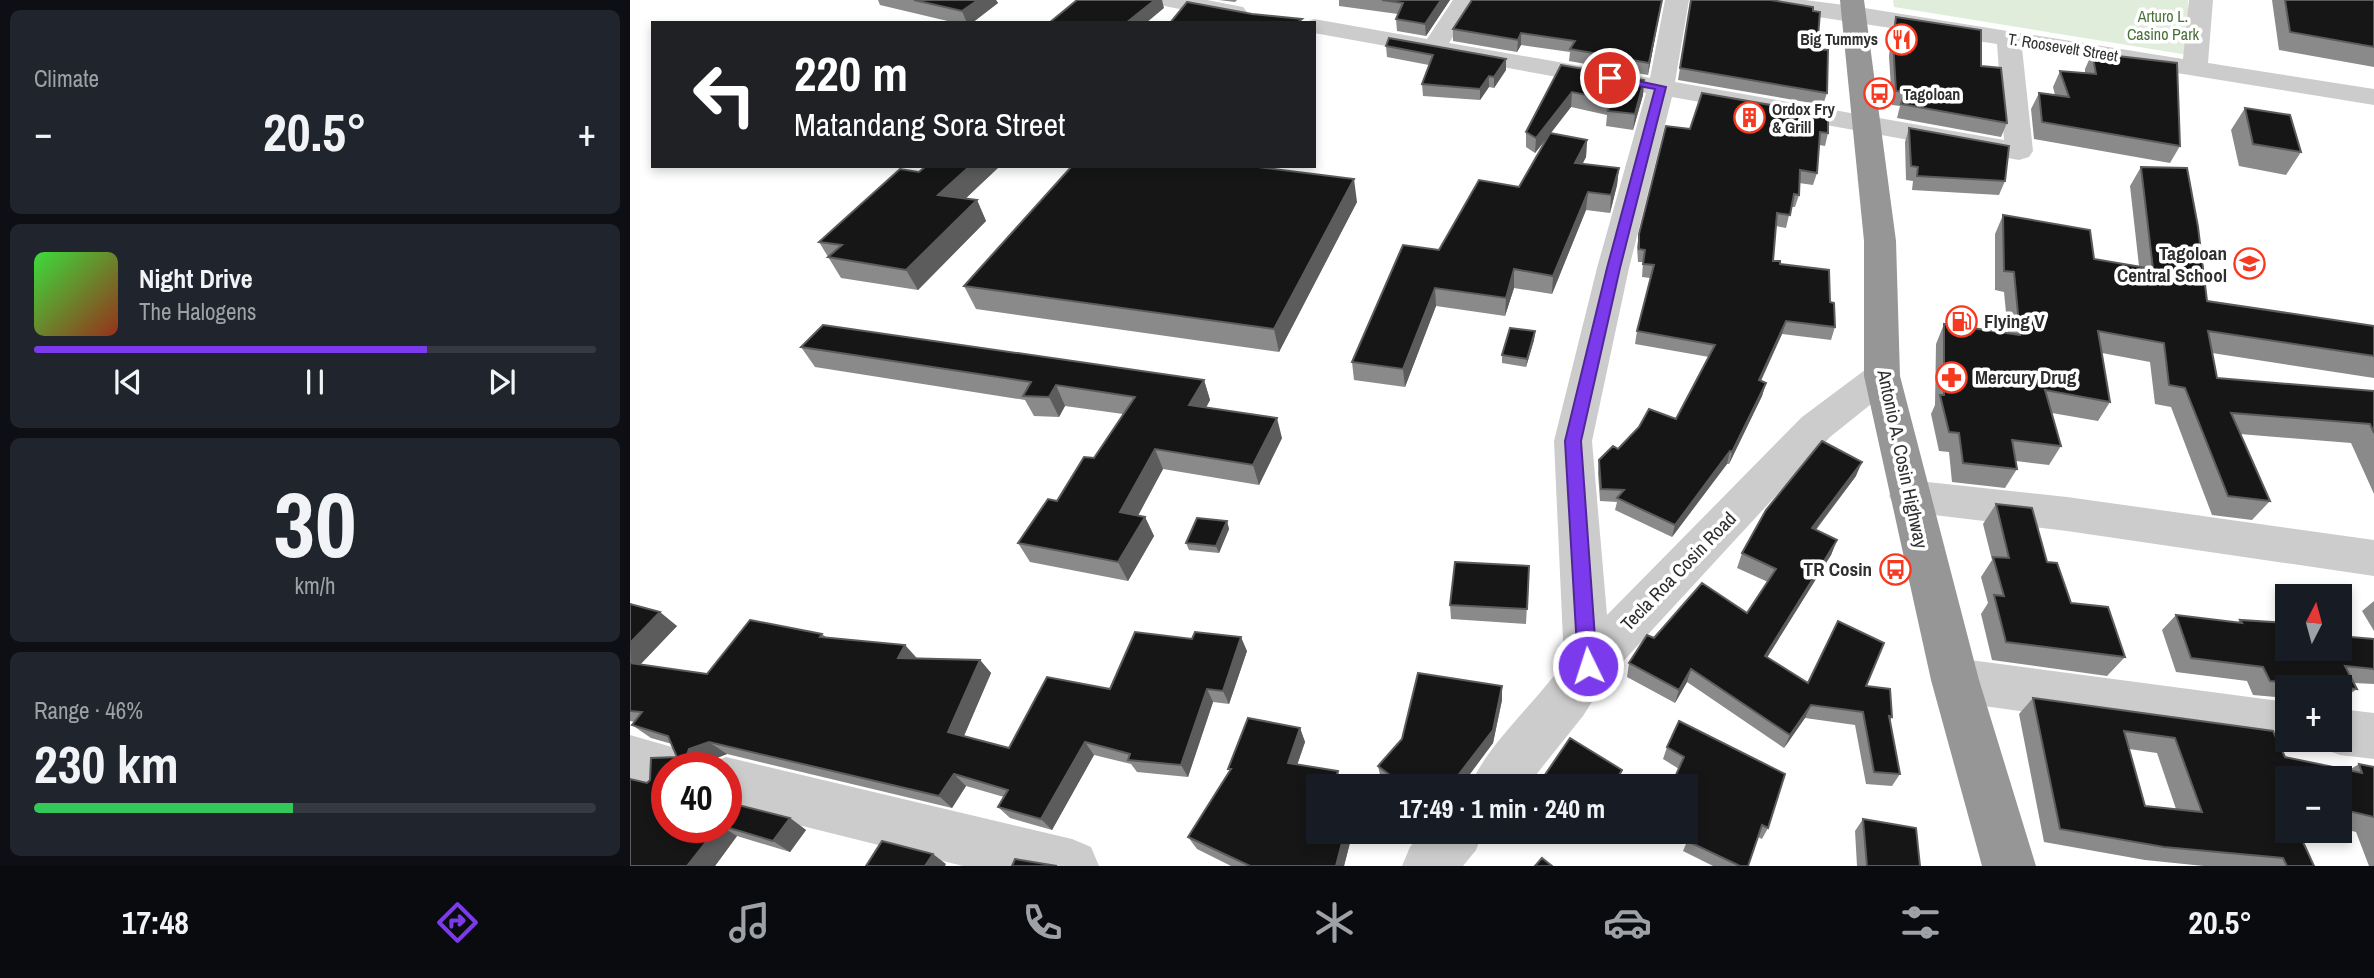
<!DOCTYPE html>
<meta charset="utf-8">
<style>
:root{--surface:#171b24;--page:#20242c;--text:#f1f3f6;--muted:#9ea1a6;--line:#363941;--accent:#7c3aed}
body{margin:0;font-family:"Archivo Narrow",sans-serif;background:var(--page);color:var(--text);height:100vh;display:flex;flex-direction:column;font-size:26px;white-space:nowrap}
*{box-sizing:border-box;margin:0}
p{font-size:23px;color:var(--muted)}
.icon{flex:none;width:38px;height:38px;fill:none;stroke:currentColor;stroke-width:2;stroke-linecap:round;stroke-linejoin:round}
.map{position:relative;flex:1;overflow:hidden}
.details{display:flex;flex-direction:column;gap:10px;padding:10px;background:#0d0f14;width:630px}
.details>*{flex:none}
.guide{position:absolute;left:21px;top:21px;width:665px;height:147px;border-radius:0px;box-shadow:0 4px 10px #0003;background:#202124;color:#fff;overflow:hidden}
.needle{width:46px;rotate:6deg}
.fabs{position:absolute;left:1645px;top:584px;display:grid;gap:14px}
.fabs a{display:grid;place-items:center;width:77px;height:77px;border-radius:0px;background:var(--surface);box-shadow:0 4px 10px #0003;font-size:35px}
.speed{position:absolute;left:21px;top:752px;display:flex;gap:14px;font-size:35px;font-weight:700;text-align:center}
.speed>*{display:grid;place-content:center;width:91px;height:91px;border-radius:50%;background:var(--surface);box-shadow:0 4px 10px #0003;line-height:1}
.speed .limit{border:10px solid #d22;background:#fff;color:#111}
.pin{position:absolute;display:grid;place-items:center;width:60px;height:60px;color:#fff;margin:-30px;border:4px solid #fff;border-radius:50%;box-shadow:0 2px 7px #0007}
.me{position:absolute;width:77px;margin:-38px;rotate:356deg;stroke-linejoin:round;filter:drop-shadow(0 0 5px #0008)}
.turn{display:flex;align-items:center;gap:24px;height:147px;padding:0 28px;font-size:32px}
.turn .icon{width:91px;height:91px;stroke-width:2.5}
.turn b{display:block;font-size:49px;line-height:60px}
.big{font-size:52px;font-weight:700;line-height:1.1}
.details .widget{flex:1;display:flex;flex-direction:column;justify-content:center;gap:10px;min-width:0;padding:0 24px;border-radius:10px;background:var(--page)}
.details .dial{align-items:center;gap:0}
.dial b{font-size:91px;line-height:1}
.song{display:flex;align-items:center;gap:21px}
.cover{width:84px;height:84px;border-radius:10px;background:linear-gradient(135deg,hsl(120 70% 55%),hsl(10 70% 35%))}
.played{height:7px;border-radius:4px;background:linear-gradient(90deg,var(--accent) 70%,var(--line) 70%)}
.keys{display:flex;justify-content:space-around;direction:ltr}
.heat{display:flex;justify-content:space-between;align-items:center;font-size:38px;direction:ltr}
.charge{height:10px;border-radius:5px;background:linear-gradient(90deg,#34c759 46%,var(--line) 0)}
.trip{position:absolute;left:676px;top:774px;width:392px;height:70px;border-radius:0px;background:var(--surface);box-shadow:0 4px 10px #0003;font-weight:700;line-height:70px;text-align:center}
.tab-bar{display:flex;height:112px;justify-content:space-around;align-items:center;background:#090b0e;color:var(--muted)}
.tab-bar .icon{width:49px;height:49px}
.tab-bar .current{color:var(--accent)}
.tab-bar b{font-size:32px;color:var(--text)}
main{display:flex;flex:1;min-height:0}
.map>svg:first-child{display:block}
</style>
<main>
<section class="details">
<div class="widget"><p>Climate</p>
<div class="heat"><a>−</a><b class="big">20.5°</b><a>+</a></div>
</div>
<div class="widget">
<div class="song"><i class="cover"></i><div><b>Night Drive</b><p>The Halogens</p></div></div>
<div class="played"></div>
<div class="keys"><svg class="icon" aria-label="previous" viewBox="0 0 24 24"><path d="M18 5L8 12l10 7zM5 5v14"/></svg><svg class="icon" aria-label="pause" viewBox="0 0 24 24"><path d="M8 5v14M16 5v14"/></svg><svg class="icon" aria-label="next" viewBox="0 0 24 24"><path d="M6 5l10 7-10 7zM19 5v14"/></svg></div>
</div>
<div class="widget dial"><b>30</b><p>km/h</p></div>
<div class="widget"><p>Range · 46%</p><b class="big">230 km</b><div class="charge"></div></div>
</section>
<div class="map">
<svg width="1744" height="866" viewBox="0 0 1744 866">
<rect width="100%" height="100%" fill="#fff"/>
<path fill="#e1eddb" d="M1263,0h295v55l-294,-48z"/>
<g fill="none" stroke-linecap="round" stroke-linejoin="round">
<path fill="#ccc" fill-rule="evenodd" d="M527,0h50l36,7 4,5 -4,5 -8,2 -66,-12 -8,-2z
M823,0h24l-28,43 201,35 15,-78h24l-14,82 329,58 -7,-96 -246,-37 -8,-2 -4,-5h66l47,6 331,53 6,-59h24l-5,63 166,26v16l-352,-57 11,103 -4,6 -10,3 -347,-63 -43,171 -37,173 15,174 195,-198 67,-50 13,-4 13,4 5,9 -5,9 -65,52 -225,244 -22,35 -56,70h-57c18,-43 67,-84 94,-124l-10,-221 43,-173 49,-175 -332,-60v-10h-10l10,-4 113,20z
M1279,480l158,17 307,43v36l-307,-45 -158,-19 -14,-5 -6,-11 6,-11z
M1325,658l332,44v38h18l-18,8 -332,-46 -17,-7 -7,-15 7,-15z
M1710,709l34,4v46l-34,-4 -17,-6 -4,-9h21z
M0,735l56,16 7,17h-26v24l-37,-9z
M96,757l346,82 19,8 8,19h-136l-237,-59v-39h-20l2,-4z
M793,831h60l-7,19 -13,16h-61l8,-19z"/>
<path fill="#969696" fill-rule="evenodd" d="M1210,0h24l32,241 4,135 79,304 57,186h-54l-51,-186 -67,-304v-135z"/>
</g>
<path fill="#8a8a8a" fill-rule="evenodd" d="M248,0h118l2,3 -26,20h-16l-76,-18z
M589,0h18l-2,2z
M709,0h111l-24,36 -29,-5 -1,-12 2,-5 -59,-8z
M842,0h190l-14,75 -79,-14 1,-9 -49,-7 -4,7 -64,-11v-12z
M1061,0l122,11 4,38 10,44 -4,12 -145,-25z
M1642,0h102v67l-95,-17z
M1266,17l85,49 26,57 -6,14 -104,-19 3,-12 -8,-1 -3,-49 3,-25z
M759,38l117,32 -12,18 -5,-1 -9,13 -57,-4 -1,-12 7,-19 -42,-8 -1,-11z
M1462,53l88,93 -10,17 -136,-24 -3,-30 8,-16 16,2 -2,-8 7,-16 25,2v-4z
M931,65l83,15 -1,15 -10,35 -27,-4 1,-11 -36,-8 -20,26 36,7 -1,17 -4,7 37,4 -2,17 -7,28 -24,-3 -34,84 -38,-6 -9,28 -69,-10 -31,81 -51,-7 -2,-18 87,-112 80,-63 29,-50 -13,16 -9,-6v-15z
M1072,93l126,40 -3,13 -6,-1 -2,28 -4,12 -14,-2v12l-4,12h-4l-5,21 -10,-2 -3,35 7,3 50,38 5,25 -4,13 -49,-6 -21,47 5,2 -4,13 -33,68h-2l-55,73 -57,-27 2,-8 -17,-1 -2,-28 1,-13 19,-11 58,-30 33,-62 -74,-13 2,-13 13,-53 -8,-1 1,-15h-5l-1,-15 2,-13 51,-105z
M1615,108l56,44 -15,23 -47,-9 -8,-36z
M1279,128l96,53 -6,14 -87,-5 1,-9 -7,-1 -1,-38z
M296,166h74l-35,33 12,1 9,21 -68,69 -77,-12 -22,-36z
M1511,167l66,134 167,25v52l-162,-25 5,25 157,13v103l-23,-51 -111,-9 30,67 -18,19 -40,-5 -41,-108 -16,-3 -5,-42 -48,-9 8,49 -12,19 -46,-8 9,33 -12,19 -33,-4 1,8 -12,19 -53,-6 -3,-30 -10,-1 -8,-37 4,-9 1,-61 8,-20 64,9 -4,-41 -9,-2v-56l8,-19 91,44 45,7 -9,-80z
M727,202l-78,150 -303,-43 -12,-23z
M905,331l-1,9 -8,27 -24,-4v-8z
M171,347l403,33 6,20 -4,8 76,30 -23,47 -96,-16 -25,47 7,1 9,19 -26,45 -98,-19 -12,-19 39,-42 37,-43 29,-44 -58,-8 -6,11 -25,-1 -9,-16 -210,-33z
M1226,476l-40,54 21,10 -6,15 -64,102 41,26 58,3 26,31 -2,4 10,53 -8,12 -26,-2 -11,-59 -50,-7 -21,30 -97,-66 -12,21 -48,-26 2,-14 25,-25 93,-25 21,-31 -31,-14 5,-15z
M1366,504l51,58 24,41 54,54 -18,19 -115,-16 -11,-46 7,-11 -7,-26 11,-17 -9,-36z
M597,521l2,8 -10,24 -30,-3 -3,-7z
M899,566l-3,58 -75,-5 -1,-14z
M1744,601v30l-12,-20z
M0,604l47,22 -37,39 67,9 115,-40 4,3 79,8 12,13 63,2 11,13 -27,63 45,12 101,-59 137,-38 -18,53 -16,-2 -25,75 -51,-5 -6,-8 -37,-9 -42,75 -42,-12 -12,-11 6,-10 -38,-11 -14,22 -225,-54 -18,7 11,7h-53v60h59v-26l64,16 16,12 -16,22 -53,-16 -22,30h-85l17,-83 30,-26 -5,-13 -21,-6 -19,-13 3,-3 -5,-1z
M1546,615l61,8 3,-3 47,29 87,-10v45l-20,-1 3,6 -17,12v-13h-53v10l-34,-3 -6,-14 -71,-9 -14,-42z
M872,686v14l-9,43 -32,43h-71l-9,-7 -3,-13z
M1403,698l252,59 64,13 10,-6 15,3v99h-5l-13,-34 -16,-4v-49h-53v52h15l-3,2 15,33h-110l-59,-6 -101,-18 -25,-128zM1499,749l28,4 19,56 -31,-3z
M1049,721l89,107 -6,11 -4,-2 -10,29h-35l-30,-15 3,-7 -23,-13h22v-45l-6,-17 -16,-10 4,-12z
M670,728l5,14 -8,23 45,20 -24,1v45h35l-9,35h-113l-34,-17 -9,-12 42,-66 -2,-2z
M1233,819l57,47h-63l-2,-35z"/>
<path fill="#5c5c5c" d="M348,0h18l2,3 -26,20h-5l-5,-12z
M525,0h7l2,8 -18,15h-20z
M811,0h9l-24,36 -1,-12z
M1032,0l-14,75 1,-12z
M891,33v12l-4,7 1,-12z
M876,59v11l-12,18v-11z
M859,76v11l-9,13v-11z
M1014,80l-1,15 -10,35 2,-16z
M942,92l-1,15 -36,46 1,-15z
M957,140l-1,17 -12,24 1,-18z
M340,166h30l-52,49 -10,-20z
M989,168l-2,17 -7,28 1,-18z
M724,179l3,23 -78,150 -5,-23z
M958,192l-2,18 -34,84 1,-18z
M347,200l9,21 -68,69 -12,-20z
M884,269v19l-9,28 1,-18z
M805,288l1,18 -31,81 -2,-18z
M1156,321l-4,13 -27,59 4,-13z
M905,331l-1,9 -8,27 1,-8z
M574,380l6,20 -14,25 -7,-20z
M1136,383l-4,13 -33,68 3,-12z
M426,385l9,21 -6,11 -10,-20z
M647,418l5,20 -23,47 -6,-20z
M525,449l8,20 -34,63 -9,-20z
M1100,451l-3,13 -55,73 3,-12z
M1232,462l-6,14 -50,66 6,-14z
M515,517l9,19 -26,45 -10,-19z
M597,521l2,8 -10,24 -3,-7z
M1207,540l-6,15 -71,114 5,-13z
M30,612l17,14 -46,48 -1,-31z
M611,637l6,14 -18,53 -6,-13z
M275,645l12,14 -19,-1z
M350,660l11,13 -31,72 -12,-13z
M1061,669l-4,13 -12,21 4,-13z
M872,686v14l-9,43 -32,43h-11z
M577,689l6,13 -25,75 -7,-12z
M1181,705l-6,13 -21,30 6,-13z
M670,728l5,14 -12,35 -5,-14z
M79,742l18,12 -18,7 11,7h-14l-20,-10 3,-9z
M455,742l9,13 -42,75 -11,-11z
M992,770l-5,16h-4z
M708,771l3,15h-8z
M324,774l12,12 -14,22 -13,-12z
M160,818l16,12 -16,22 -17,-11z
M87,828h7l13,8 -22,30h-28z
M715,831h8l-9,35h-8z
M303,854l13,10 -1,2h-20z"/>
<path fill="#161616" stroke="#5c5c5c" stroke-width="2" fill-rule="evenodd" d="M284,0h64l-16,11z
M447,0h78l-29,23h-77z
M752,0h59l-16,24 -29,-5 7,-16z
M842,0h190l-13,63 -79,-14 5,-8 -54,-8 -3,7 -65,-11z
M1061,0h80l42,7v4l7,1 -3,37 11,1 -1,43 -147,-25z
M1655,0h89v47l-84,-15z
M557,2l65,12 50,5 -5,4h-127z
M1266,17l85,13v36l20,2 6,55 -106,-19 4,-12 -9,-1 -3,-49z
M759,38l117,21 -12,18 -5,-1 -9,13 -58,-5 11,-29 -47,-9z
M1462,53l85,10 3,83 -138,-24 -3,-29 30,4 -9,-26 36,3z
M931,65l83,15 -9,34 -27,-3 3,-11 -39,-8 -36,46 -10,-6z
M1072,93l126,22v18l-8,-1 -3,41 -17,-3 -1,25 -5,-1 -4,21 -13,-2 -4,48h7v3l49,6 1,32 4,1 1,24 -49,-6 -27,59 7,3 -34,69 -2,-1 -55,74 -58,-27 7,-8 -23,-1 -2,-29 14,-14 5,3 21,-22 10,-18 27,10 39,-74 -78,-14 17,-66 -11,-1 2,-14 -6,-1v-15l27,-108 24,3z
M1615,108l45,7 11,37 -48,-8z
M1279,128l100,18 -4,35 -88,-5 1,-9 -7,-1z
M920,133l37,7 -12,23 44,5 -8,27 -23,-3 -35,84 -39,-7 -8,29 -71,-10 -32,81 -51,-7 51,-117 36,5 40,-70 40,7z
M296,166h44l-32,29 39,5 -71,70 -78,-13 14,-12 -23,-3 81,-73 19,3z
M442,166h178l104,13 -80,150 -310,-43z
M1511,167l46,1 11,59 9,74 167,25v30l-166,-25 9,47 157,13v42l-4,-9 -139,-11 39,88 -42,-5 -43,-108 -16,-3 -5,-42 -66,-12 12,71 -65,-12 16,56 -49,-6 5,29 -54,-6 -4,-30 -10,-1 -9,-37h4v-71l76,11 -6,-63 -10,-1 -1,-56 87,15 4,29 59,10z
M193,325l381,55 -15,25 88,13 -24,47 -98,-16 -35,63 25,5 -27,45 -100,-19 30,-44 9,2 27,-44 10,1 41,-61 -79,-12 -7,12 -26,-1 8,-14 -230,-35z
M880,328l25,3 -8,28 -25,-4z
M1192,441l40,21 -50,66 25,12 -72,116 43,27 30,-62 46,22 -18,43 24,3 2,28 -3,-1 11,58 -26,-2 -11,-60 -52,-7 -21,30 -99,-66 -12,21 -50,-27 18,-28 7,3 48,-55 45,30 29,-44 -34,-16 24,-43z
M1366,504l36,4 15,54 10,1 14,40 37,4 17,50 -119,-15 -12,-47 10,1 -11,-39 16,1z
M567,518l30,3 -11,25 -30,-3z
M825,562l74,4 -2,43 -77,-4z
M0,604l30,8 -30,31z
M1546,615l66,8 -2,-3 47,3v26h53v-13l34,3v30l-29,-3 12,23 -87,-8 -7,-14 -72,-9z
M120,620l72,14 -2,3 85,8 -7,13 82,2 -32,72 61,16 38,-71 63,12 25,-57 57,7 3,-7 46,5 -18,54 -16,-2 -26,76 -53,-5 2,-6 -45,-12 -44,77 -43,-12 10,-17 -54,-16 -15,22 -230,-54 -20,7 -3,9h20v10h-39v60h50l-30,38h-57v-87l17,4 3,-3 1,-22 26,-1 -9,-21 -36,-11 10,-13 -12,-1v-48l77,11z
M788,673l84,13 -9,44 -43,56h-46l-26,-20 24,-27z
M1403,698l240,33 12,26 77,16 -3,-9 15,3v50l-34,-8v-30h-53v52h11l16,35h-27l-4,-8 -119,-11 -104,-18zM1494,731l51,7 27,74 -57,-6z
M618,718l52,10 -12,35 50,8 -5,15h-15v45h27l-9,35h-86l-62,-29 43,-68h-3z
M1049,721l106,53 -17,54 -6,-3 -14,41h-8l-53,-25 3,-8 -5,-3v-44h-14l13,-29 -17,-10z
M940,738l52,32 -9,16 -75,-1z
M96,802l64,16 -17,23 -47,-14z
M1233,819l53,9 4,38h-53z
M252,841l51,13 -8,12h-59z
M912,858l10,8h-17z
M385,859l42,7h-45z"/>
<path fill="#7c3aed" stroke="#51269a" stroke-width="2" d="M980,75l56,12 -46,181 -39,173 16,225 -3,7 -6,2 -7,-2 -3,-7 -13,-225 42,-173 48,-179 -48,-9 -2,-2z"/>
<defs>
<symbol id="restaurant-ring" viewBox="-11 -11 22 22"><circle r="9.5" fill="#fff" stroke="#f63a21" stroke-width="1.5"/><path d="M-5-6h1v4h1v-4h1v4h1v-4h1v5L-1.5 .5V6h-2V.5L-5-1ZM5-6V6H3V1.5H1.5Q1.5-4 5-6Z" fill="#f63a21"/></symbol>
<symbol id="bus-ring" viewBox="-11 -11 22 22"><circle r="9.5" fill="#fff" stroke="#f63a21" stroke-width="1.5"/><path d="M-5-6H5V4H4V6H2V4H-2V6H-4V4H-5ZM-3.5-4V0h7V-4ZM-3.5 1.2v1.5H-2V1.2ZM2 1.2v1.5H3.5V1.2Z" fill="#f63a21"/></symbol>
<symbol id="building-ring" viewBox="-11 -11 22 22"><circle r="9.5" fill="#fff" stroke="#f63a21" stroke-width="1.5"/><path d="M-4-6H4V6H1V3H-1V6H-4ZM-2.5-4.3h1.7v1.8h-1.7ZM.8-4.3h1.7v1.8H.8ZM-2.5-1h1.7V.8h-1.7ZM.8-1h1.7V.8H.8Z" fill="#f63a21"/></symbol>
<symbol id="school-ring" viewBox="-11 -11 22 22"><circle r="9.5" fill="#fff" stroke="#f63a21" stroke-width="1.5"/><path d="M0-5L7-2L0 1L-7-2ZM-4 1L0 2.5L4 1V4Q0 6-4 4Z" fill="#f63a21"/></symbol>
<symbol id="fuel-ring" viewBox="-11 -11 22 22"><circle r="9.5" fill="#fff" stroke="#f63a21" stroke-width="1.5"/><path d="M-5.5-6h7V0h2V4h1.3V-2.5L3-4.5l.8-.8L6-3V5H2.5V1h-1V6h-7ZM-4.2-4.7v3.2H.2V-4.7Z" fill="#f63a21"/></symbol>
<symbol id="pharmacy-ring" viewBox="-11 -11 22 22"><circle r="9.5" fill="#fff" stroke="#f63a21" stroke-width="1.5"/><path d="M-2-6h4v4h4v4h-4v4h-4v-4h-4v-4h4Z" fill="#f63a21"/></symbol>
</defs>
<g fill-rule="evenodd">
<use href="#restaurant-ring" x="1254" y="22" width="35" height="35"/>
<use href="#bus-ring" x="1232" y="76" width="35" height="35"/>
<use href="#building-ring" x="1102" y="100" width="35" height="35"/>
<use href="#school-ring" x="1602" y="246" width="35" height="35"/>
<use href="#fuel-ring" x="1314" y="304" width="35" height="35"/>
<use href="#pharmacy-ring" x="1304" y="360" width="35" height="35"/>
<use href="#bus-ring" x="1248" y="552" width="35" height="35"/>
</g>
<g text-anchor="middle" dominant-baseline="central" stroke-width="7" stroke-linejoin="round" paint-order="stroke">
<g font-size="16" fill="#476f38" stroke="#fff">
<text x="1533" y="16">Arturo L.<tspan x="1533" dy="18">Casino Park</tspan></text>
</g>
<g font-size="16" font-weight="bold" fill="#2f2f2f" stroke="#fff" text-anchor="start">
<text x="1248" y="39" text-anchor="end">Big Tummys</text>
<text x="1273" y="94">Tagoloan</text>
<text x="1142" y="109">Ordox Fry<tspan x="1142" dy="18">&amp; Grill</tspan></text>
</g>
<g font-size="16" fill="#2f2f2f" stroke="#fff">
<text transform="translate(1433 47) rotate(9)">T. Roosevelt Street</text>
</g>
<g font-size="19" font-weight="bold" fill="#2f2f2f" stroke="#fff" text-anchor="end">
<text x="1597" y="253">Tagoloan<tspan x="1597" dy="22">Central School</tspan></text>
<text x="1354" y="321" text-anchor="start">Flying V</text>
<text x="1345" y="377" text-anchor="start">Mercury Drug</text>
<text x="1242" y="569">TR Cosin</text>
</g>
<g font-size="19" fill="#2f2f2f" stroke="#fff">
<text transform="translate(1273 459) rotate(78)">Antonio A. Cosin Highway</text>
<text transform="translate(1048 571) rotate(-46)">Tecla Roa Cosin Road</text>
</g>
</g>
</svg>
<div class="fabs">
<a><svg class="needle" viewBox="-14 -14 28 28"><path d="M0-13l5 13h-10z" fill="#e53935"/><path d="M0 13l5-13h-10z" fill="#9ea1a6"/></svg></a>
<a>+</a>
<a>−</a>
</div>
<div class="speed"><div class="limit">40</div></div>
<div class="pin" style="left:980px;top:78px;background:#d93025"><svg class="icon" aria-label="arrive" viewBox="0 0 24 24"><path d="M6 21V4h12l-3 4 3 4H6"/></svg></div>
<svg class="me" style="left:958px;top:666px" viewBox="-20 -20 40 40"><circle r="17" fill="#7c3aed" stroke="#fff" stroke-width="3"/><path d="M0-11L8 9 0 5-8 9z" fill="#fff"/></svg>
<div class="trip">17:49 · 1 min · 240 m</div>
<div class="guide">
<div class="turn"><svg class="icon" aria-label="left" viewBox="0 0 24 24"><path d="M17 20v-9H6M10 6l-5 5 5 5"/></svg><div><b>220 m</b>Matandang Sora Street</div></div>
</div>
</div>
</main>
<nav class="tab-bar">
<b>17:48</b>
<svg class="icon current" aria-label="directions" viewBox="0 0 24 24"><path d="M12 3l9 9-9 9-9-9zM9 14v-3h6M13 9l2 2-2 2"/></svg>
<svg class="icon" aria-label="music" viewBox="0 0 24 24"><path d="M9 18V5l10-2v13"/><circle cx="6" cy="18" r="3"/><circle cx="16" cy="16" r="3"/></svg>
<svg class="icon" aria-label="phone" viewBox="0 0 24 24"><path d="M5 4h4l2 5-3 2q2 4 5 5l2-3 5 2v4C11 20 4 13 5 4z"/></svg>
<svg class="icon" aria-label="climate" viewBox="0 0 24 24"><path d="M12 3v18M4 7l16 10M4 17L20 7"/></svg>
<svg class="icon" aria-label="car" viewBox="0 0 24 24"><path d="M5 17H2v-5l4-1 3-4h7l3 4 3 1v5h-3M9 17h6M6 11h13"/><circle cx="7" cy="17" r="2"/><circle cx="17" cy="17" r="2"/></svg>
<svg class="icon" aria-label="filters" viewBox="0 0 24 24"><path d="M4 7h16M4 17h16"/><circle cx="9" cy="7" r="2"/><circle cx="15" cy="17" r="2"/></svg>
<b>20.5°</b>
</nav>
